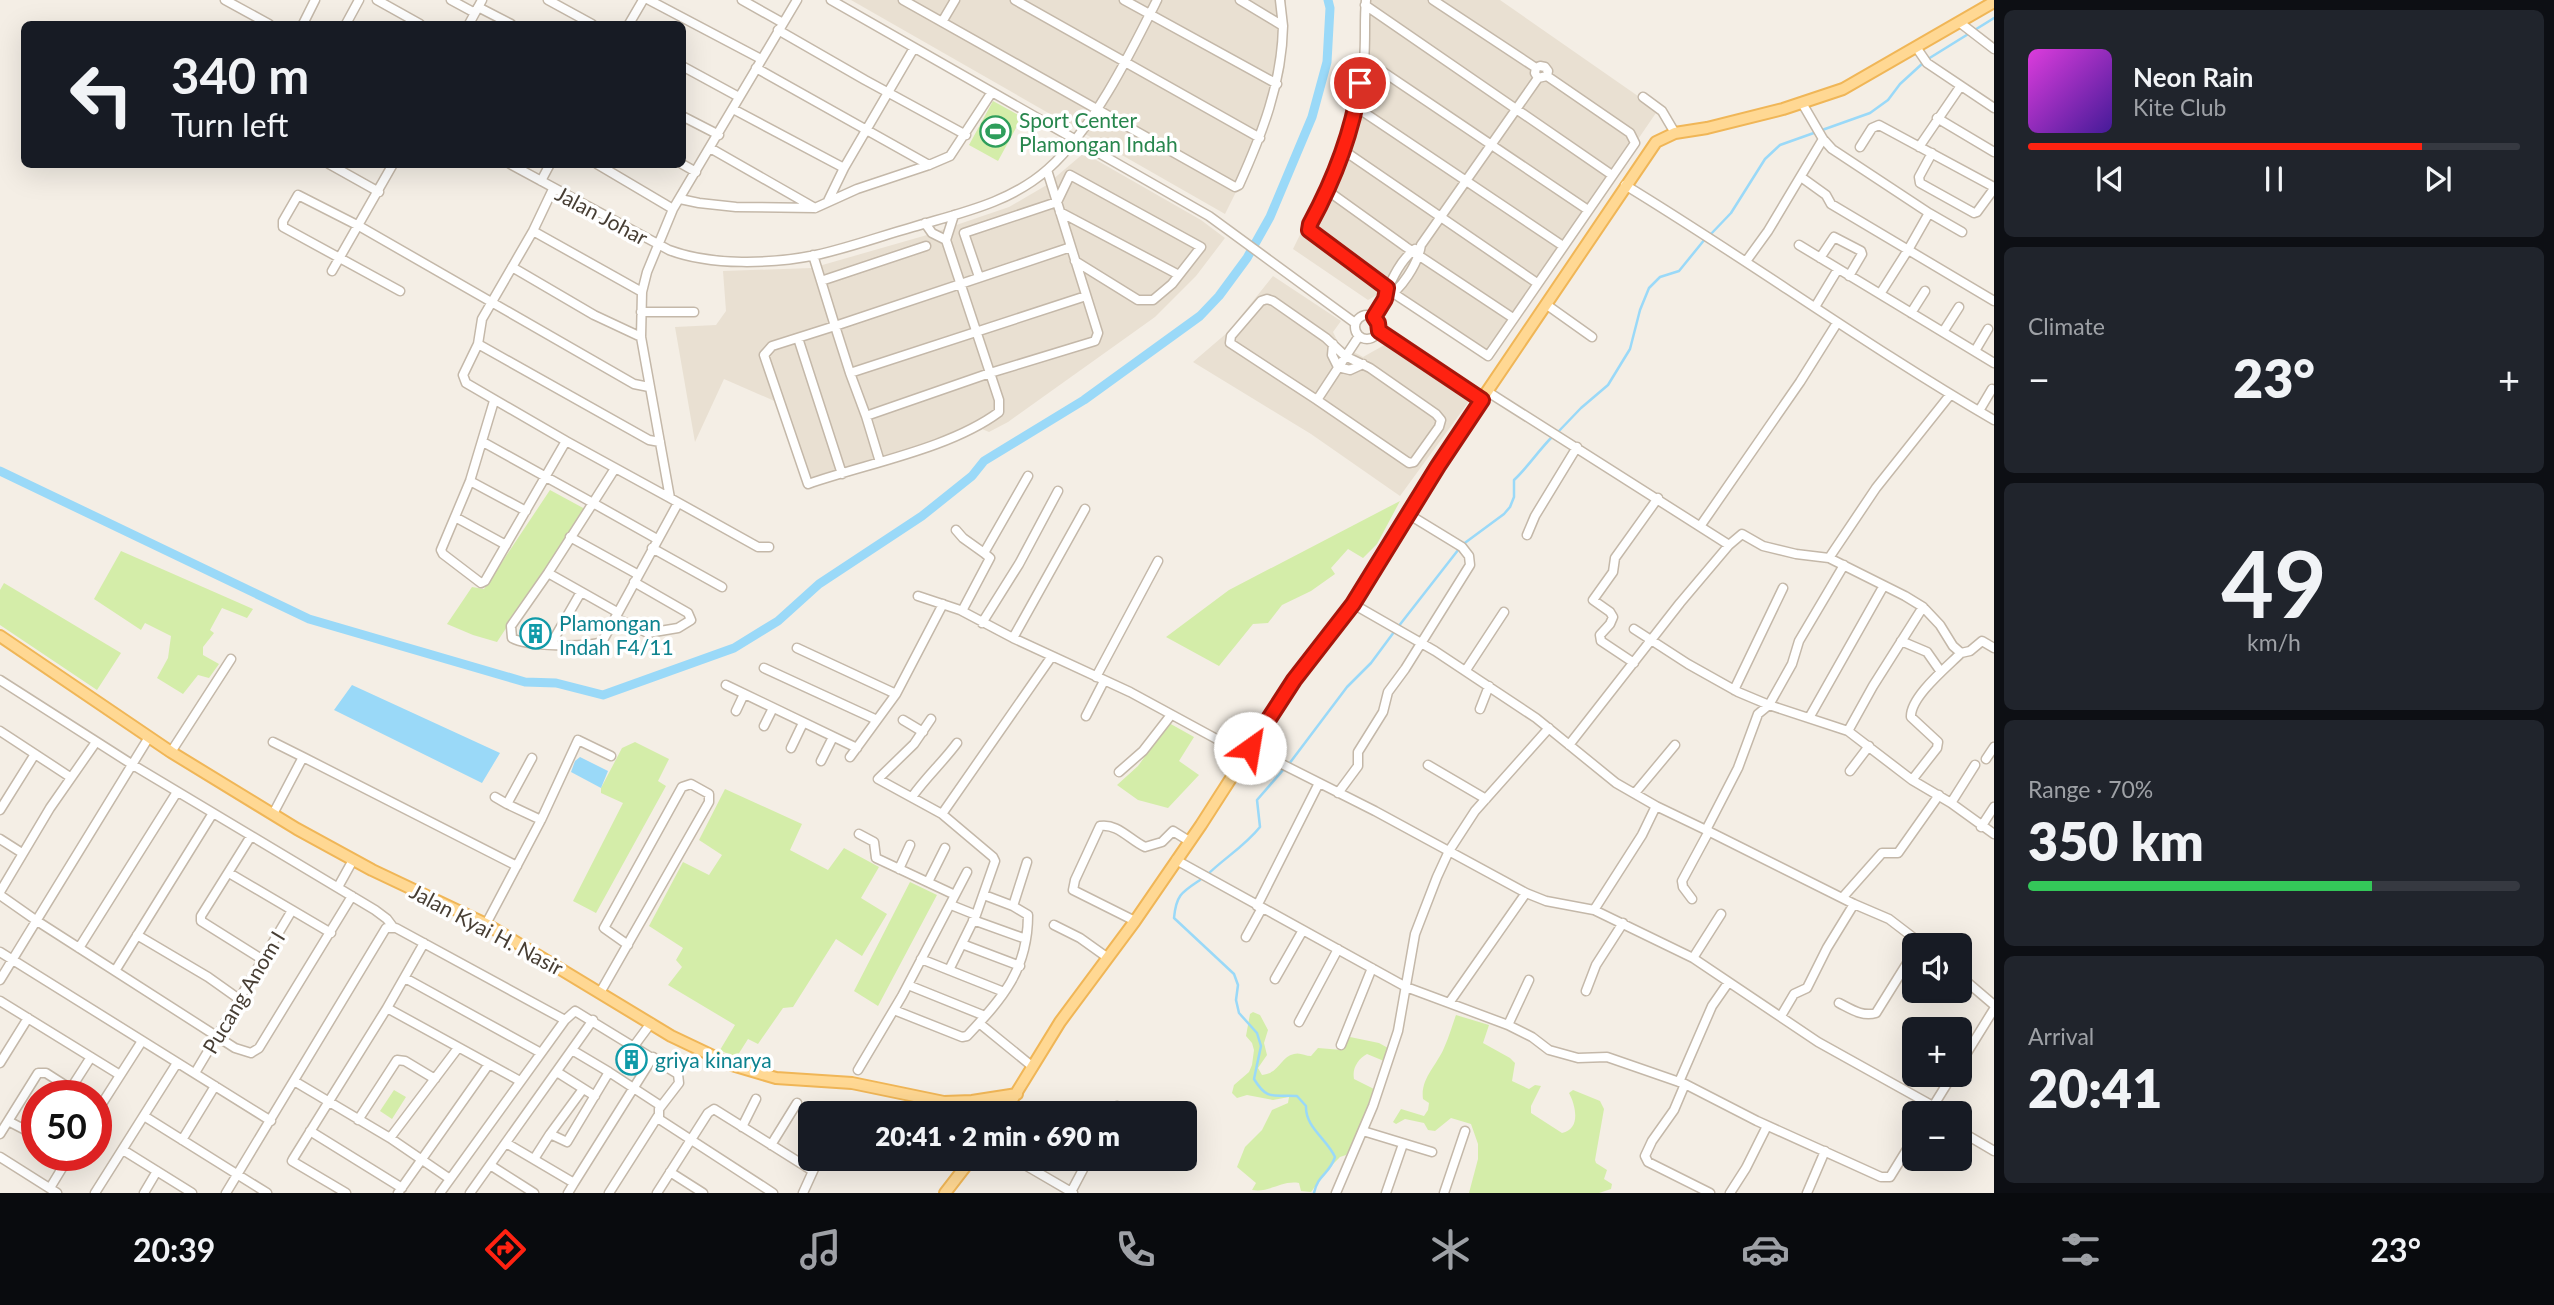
<!DOCTYPE html>
<meta charset="utf-8">
<style>
:root{--surface:#171b24;--page:#20242c;--text:#f1f3f6;--muted:#9ea1a6;--line:#363941;--accent:#f21}
body{margin:0;font-family:Lato,sans-serif;background:var(--page);color:var(--text);height:100vh;display:flex;flex-direction:column;font-size:26px;white-space:nowrap}
*{box-sizing:border-box;margin:0}
p{font-size:23px;color:var(--muted)}
.icon{flex:none;width:38px;height:38px;fill:none;stroke:currentColor;stroke-width:2;stroke-linecap:round;stroke-linejoin:round}
.map{position:relative;flex:1;overflow:hidden}
.details{display:flex;flex-direction:column;gap:10px;padding:10px;background:#0d0f14;width:560px}
.details>*{flex:none}
.banner{position:absolute;left:21px;top:21px;width:665px;height:147px;border-radius:10px;box-shadow:0 7px 28px #0002;background:#171b24;color:var(--text);overflow:hidden}
.fabs{position:absolute;left:1902px;top:933px;display:grid;gap:14px}
.fabs a{display:grid;place-items:center;width:70px;height:70px;border-radius:10px;background:var(--surface);box-shadow:0 7px 28px #0002;font-size:35px}
.speed{position:absolute;left:21px;top:1080px;display:flex;gap:14px;font-size:35px;font-weight:700;text-align:center}
.speed>*{display:grid;place-content:center;width:91px;height:91px;border-radius:50%;background:var(--surface);box-shadow:0 7px 28px #0002;line-height:1}
.speed .limit{border:10px solid #d22;background:#fff;color:#111}
.pin{position:absolute;display:grid;place-items:center;width:60px;height:60px;color:#fff;margin:-30px;border:4px solid #fff;border-radius:50%;box-shadow:0 2px 7px #0007}
.me{position:absolute;width:77px;margin:-38px;rotate:32deg;stroke-linejoin:round;filter:drop-shadow(0 0 5px #0008)}
.turn{display:flex;align-items:center;gap:24px;height:147px;padding:0 35px;font-size:32px}
.turn .icon{width:91px;height:91px;stroke-width:2.5}
.turn b{display:block;font-size:49px;line-height:60px}
.big{font-size:52px;font-weight:800;line-height:1.1}
.details .card{flex:1;display:flex;flex-direction:column;justify-content:center;gap:10px;min-width:0;padding:0 24px;border-radius:10px;background:var(--page)}
.details .dial{align-items:center;gap:0}
.dial b{font-size:91px;line-height:1}
.song{display:flex;align-items:center;gap:21px}
.cover{width:84px;height:84px;border-radius:10px;background:linear-gradient(135deg,hsl(300 70% 55%),hsl(260 70% 35%))}
.played{height:7px;border-radius:4px;background:linear-gradient(90deg,var(--accent) 80%,var(--line) 80%)}
.keys{display:flex;justify-content:space-around;direction:ltr}
.heat{display:flex;justify-content:space-between;align-items:center;font-size:38px;direction:ltr}
.charge{height:10px;border-radius:5px;background:linear-gradient(90deg,#34c759 70%,var(--line) 0)}
.trip{position:absolute;left:798px;top:1101px;width:399px;height:70px;border-radius:10px;background:var(--surface);box-shadow:0 7px 28px #0002;font-weight:800;line-height:70px;text-align:center}
.dock{display:flex;height:112px;justify-content:space-around;align-items:center;background:#090b0e;color:var(--muted)}
.dock .icon{width:49px;height:49px}
.dock .selected{color:var(--accent)}
.dock b{font-size:32px;color:var(--text)}
main{display:flex;flex:1;min-height:0}
.map>svg:first-child{display:block}
</style>
<main>
<div class="map">
<svg width="1994" height="1193" viewBox="0 0 1994 1193">
<rect width="100%" height="100%" fill="#f4eee5"/>
<path fill="#e9e0d2" d="M851,0h435l-2,71 -19,63 -40,80z
M1363,0h137l158,110 -169,247 -93,-60 -7,8 -14,-9 -7,4 -75,-51 29,-59 30,-84 7,-45z
M1084,153l117,67 24,18 -29,38 -41,41 -147,105 -19,10 -7,-3 -175,58 -28,-84 -55,-24 -29,63 -20,-115 41,-2 10,-14 -3,-40 89,-3 115,-33 82,-28 36,-21z
M1273,276l68,45 -8,11 6,12 24,13 25,-14 82,57 -70,96 -89,-62 -118,-72 35,-30z"/>
<path fill="#d4eda9" d="M993,101l29,16 -24,44 -29,-16z
M550,490l35,19 -88,133 -24,-7 -26,-11 25,-37 12,2z
M1400,501l-23,43 -14,14 -15,-9 -17,19 4,6 -24,17 -29,14 -14,18 -15,1 -34,42 -53,-29 63,-47z
M121,551l132,58 -6,9 -25,-10 -12,22 4,3 -11,14v8l16,9 -10,14 -11,-3 -15,19 -26,-16 11,-20 3,-22 -26,-13 -4,7 -47,-31z
M4,583l117,70 -24,37 -97,-65v-35z
M1169,723l25,14 -15,24 20,14 -31,33 -30,-8 -21,-15 21,-19z
M635,742l34,17 -11,22 8,5 -70,127 -23,-12 50,-98 -22,-10v-5l21,-40z
M725,789l77,35 -12,26 38,20 16,-22 35,19 -18,31 26,16 -25,42 -26,-17 -43,68 -10,1 -25,36 -10,-5 -12,19 -16,-8 15,-25 -67,-40 14,-18 -6,-7 7,-12 -34,-22 34,-64 26,13 13,-20 -23,-15z
M910,882l27,13 -59,111 -24,-15z
M1253,1012l7,3 8,15 -4,13 3,12 -9,13 4,7c18,-2 18,-18 32,-21 6,-2 11,2 17,2l7,-8 24,2 8,-13 29,6 9,5 -4,13 -17,-7c-9,5 -15,14 -13,25l20,10 -21,55 -7,11 -6,2 -11,11 -18,24 -10,-1 -2,-8c-18,-3 -29,10 -47,7l4,-7 -19,-16 8,-20 17,-17 10,-20 16,-7 1,-6 -16,3 -26,-5 -10,3 -5,-5 2,-8 15,-13 3,-7 2,-15 -2,-7 -6,-7 4,-22z
M1456,1015l33,10 -6,18 27,15 5,5 -3,18 17,8 6,-4 6,1 -10,20v7l31,20c19,-4 14,-27 7,-40l4,-3 27,11 4,8 -9,51 1,3 11,7 -3,9 8,5 -1,5 -12,4h-130l9,-34v-15l-7,-20 -20,-6 -16,13 -7,-1 -4,-7 -19,-4 -9,5 -3,-2 8,-13 23,7 4,-6 1,-7 -6,-4c-3,-20 14,-34 21,-51 5,-11 8,-22 12,-33z
M394,1090l12,7 -14,22 -12,-8z"/>
<path fill="#9ad9f8" d="M352,685l148,68 -18,30 -148,-73z
M580,757l28,14 -7,17 -30,-16 4,-11z"/>
<g fill="none" stroke-linecap="round" stroke-linejoin="round">
<path stroke="#9ad9f8" stroke-width="2.5" d="M1928,59l66,-41
M1710,235l21,-22 34,-54 15,-14 90,-32 18,-13 12,-16 23,-21
M1558,432l23,-24 27,-23 22,-36 10,-39 9,-22 11,-11 19,-6 26,-32
M1398,627l64,-82 42,-31 6,-7 4,-10v-17c14,-13 24,-29 38,-43
M1289,764l58,-77 24,-24 23,-31
M1206,876c18,-18 38,-29 54,-49l-3,-27 27,-31
M1200,880c-18,12 -24,15 -26,38l60,56 4,11 -2,15 3,13 18,20 4,13 -7,33c14,23 20,15 43,17l9,10c-1,21 21,33 29,51 -6,18 -17,17 -21,36"/>
<path stroke="#9ad9f8" stroke-width="9" d="M0,471l309,148 216,63 31,1 47,12 131,-47 44,-27 41,-37 103,-68 50,-40 12,-15 100,-61 116,-84 19,-20 28,-38 23,-41 42,-100 15,-55 3,-54 -2,-8"/>
<defs>
<path id="minor" d="M225,0l44,24
M377,0l43,24
M451,0l24,13
M548,0l44,24
M649,0l112,59
M742,0l41,23
M831,0l378,216 146,107
M903,0l332,187 4,-2c23,-51 43,-102 44,-159l-43,-26
M1015,0l245,138
M1124,0l153,84
M1280,0l3,26
M1366,0c-2,20 0,40 -2,60 -6,58 -26,114 -54,164l-1,6 81,61 98,65 147,-213 -5,-10 -83,-57
M1433,0l103,68
M1365,5l247,170
M478,7l33,17
M942,22l13,-22
M1959,22l35,27
M303,24l12,-24
M346,24l13,-24
M469,24l13,-24
M629,24l14,-24
M778,30l87,50 101,55
M1916,47l11,16 67,45
M1364,59l224,151
M682,66l57,31
M756,68l173,97
M1643,97l19,14 13,22
M1802,103l21,36 9,10 97,64
M1356,107l207,139
M733,109l111,59
M682,116l37,19
M1937,118l57,34
M1860,147l12,-19 7,-3 113,61 1,4 -16,22 -3,1 -54,-30 -1,-6 13,-24
M1919,147l41,-60
M710,148l105,60
M1343,150l194,133
M329,164l50,28
M510,164l159,86c42,16 103,14 147,5 32,-7 65,-19 97,-28 47,-14 97,-24 135,-58 45,-40 82,-115 109,-169
M597,164l76,45
M682,164l14,8
M1801,177l25,18 5,9 163,97
M541,181l9,-17
M1625,185c125,76 243,162 369,235
M1328,191l78,56 107,71
M680,199l19,4 37,4 79,1 42,-19 72,-24 21,-9 42,-64
M828,201l16,-33 70,-120
M1060,212l119,63
M533,231l109,61
M946,240l8,-25
M1799,245l195,118
M1071,247l-236,79 15,47 236,-77
M813,255l22,71 -63,20 -8,9 44,129c60,-21 141,-35 191,-72v-12l-53,-160 -14,-7 -7,-10
M1820,258l14,-21 27,14 1,3 -13,22
M1747,260l21,-29 55,-92
M512,267l82,48 47,22
M332,271l61,-107
M979,277l-15,-44 93,-31 13,-27 131,72 -29,37 -19,16h-15l-63,-39
M821,281l105,-35
M400,291l-117,-64v-6l15,-26 61,31 275,158 15,3
M1880,294l28,-44 21,-37 33,19
M1385,299c16,-9 33,-35 36,-54l117,-167 -3,-5 1,-5 4,-2 5,1 3,4 -1,5 -9,2
M1547,305l45,32
M1815,307l23,-38
M641,312h53
M1911,313l14,-22
M1355 327a12 12 0 1 1 24 0a12 12 0 1 1-24 0Z
M1374,317c13,-22 20,-52 41,-68
M1379,331l103,69
M1943,332l16,-25
M798,338l44,136
M478,344l171,96 11,2
M1333,344l-1,11 6,12 12,3 13,-6
M1975,351l13,-22
M850,373l16,43 124,-43 105,-32 3,-8 -51,-163
M1488,392l241,153
M1317,400l-87,-57 1,-7 30,-35 6,-2 6,2 53,37 19,18 25,12 66,46 5,6 -2,7 -25,35 -5,1 -92,-63 42,-64
M494,401l-24,80 -29,69 2,4 38,29 4,-2 81,-140 -100,-58 -3,-8 15,-31 4,-25 51,-88 20,-42
M1979,411l13,-22
M866,416l14,46
M566,441l104,57
M483,442l110,61 21,-33
M470,481l56,30
M455,517l51,28
M1701,525l99,-143 37,-59
M956,530l7,8 21,15
M1527,535l8,-19 42,-69
M570,537l67,37
M657,539l-64,-36 -45,70 -37,53 1,12c16,9 72,9 90,4l76,-139
M769,547h-11l-88,-49 -29,-161 1,-45 5,-20 26,-63 124,-209
M652,548l70,39
M1829,558l47,-70 74,-93
M1844,565l-45,76 -7,23 -23,41 -11,9 -20,54 -32,62 148,74 35,15 34,26
M548,573l69,39
M918,596l42,14 53,28 117,54 116,63
M1353,604l82,47 101,67 80,65 40,23 50,24
M962,611l28,-53 -6,-5 44,-77
M615,618l33,15 30,-5 13,-8 -3,-7 -54,-31
M982,623l37,-59 39,-73
M1634,629l54,35 50,28 31,13 79,26 64,49 39,23 43,31
M1013,638l72,-129
M1901,641l26,11 14,20
M551,644l30,-52
M797,648l99,46
M1634,663l-33,-22 -1,-6 10,-11 3,-7 -3,-5 -17,-12 20,-28 2,-14 43,-60
M764,668l113,52
M1466,670l38,-58
M1096,677l62,-116
M0,680l133,85 242,145 12,9 6,8
M726,685l131,63
M1734,690l49,-102
M1480,709l9,-23
M736,711l8,-17
M1086,716l18,-35
M1809,718l74,-131
M931,719l-17,25 -36,35 64,35
M903,720l20,12
M764,726l9,-18
M0,731l70,46
M1848,731l25,-45 50,-79
M273,742l30,15
M1569,745l111,-142 49,-58 13,-11 21,12 33,8 33,4 76,38 18,11 17,18 13,21 8,7 9,-2 12,-10 12,7
M791,748l12,-25
M1250,748l125,63 151,82 20,8 48,9 99,48 125,84 115,64
M171,752l60,-93
M850,757l46,-63 47,-90
M532,758l-25,46 34,16
M1986,759l8,-12
M821,761l12,-24
M1428,765l58,34
M1850,771l19,-25
M1119,772l24,-21 28,-36
M1912,780l25,-32 1,-6 -27,-25c-1,-20 36,-50 50,-64
M1338,793l20,-27v-14l25,-40 5,-20 17,-23 65,-104 -1,-9 -7,-9 -54,-33
M1635,793l40,-48
M495,797l12,7
M912,797c14,-20 31,-35 45,-54
M1951,803l24,-38
M0,810l35,-56
M273,814l30,-57 214,109
M1981,827l13,-20
M251,836l-50,80v5l62,39
M0,839l22,14
M1176,860l230,127 102,38 24,12 17,13 29,8 29,-1 78,27 72,37 124,56h9l24,-39
M899,869l11,-24
M229,873l102,60
M928,882l17,-34
M338,887l15,-27
M0,892l50,-84 46,-66
M0,895l37,26 198,127 16,5 8,-5 93,-152
M955,895l12,-23
M984,895l29,11
M1843,897l39,-44h16l41,-58
M1692,899l-9,-12 -1,-6 27,-50
M951,905l25,10
M1257,906l62,-123
M1594,910l48,-75 14,-29
M973,920l53,19
M1135,921l-62,-31 2,-10 25,-54c17,-3 30,14 45,21l17,-5 11,-11 16,10
M486,924l55,-104 37,-80 33,16
M1054,925l26,13 28,20
M137,935l71,42 31,22
M1246,937l16,-29
M962,944l58,22
M79,948l98,-156
M0,952l271,169
M1693,958l28,-44
M921,959l83,33
M949,970l27,-55 19,-54 -2,-4 -51,-43 110,-158
M115,971l98,-158
M1960,976l34,29
M405,978l136,75
M1275,979l28,-49
M0,980l149,-243
M908,985l77,31
M601,991l108,-189v-8l-18,-10 -9,3 -78,141 24,17
M1586,991l10,-26 27,-42
M0,1001l120,74
M1449,1003l77,-110
M1839,1003c12,6 23,14 37,10l38,-61
M387,1008l37,-65
M894,1010l68,27 5,-1c36,-38 61,-67 61,-121l-15,-9 14,-44
M1781,1016l13,-22 13,-6 20,-40 27,-44
M1299,1022l39,-73
M979,1023l54,44
M1508,1025l21,-45
M1341,1045l31,-77
M634,1046l17,-23
M572,1050l37,22
M0,1063l28,-45
M1960,1064l34,-55
M858,1070l44,-74 53,-101 -79,-37 -2,-16 -15,-8
M557,1072l38,24
M195,1073l96,-161
M294,1081l96,57 60,41
M1679,1082l33,-76 16,-23
M1685,1084l-11,26 -22,31 -7,15 3,6 62,31
M66,1096l25,-39
M96,1113l46,-72
M1113,1113l4,-7
M1929,1113l24,-39
M144,1116l123,77
M358,1120l39,-60 8,1 30,18
M8,1121l29,15
M742,1127l14,-28
M310,1131l92,57
M1363,1131l69,21
M1960,1131l34,20
M0,1134l38,-61h8l25,16
M550,1134l33,-45
M390,1138l68,-90
M182,1140l33,-54
M506,1143l68,40 79,-126
M771,1145l26,-42
M123,1150l69,43
M0,1157l57,36
M1013,1158l60,35
M534,1159l16,-25 17,8 42,-70 52,34
M800,1163l10,-17
M490,1165l44,28
M813,1171l6,-13
M670,1172l33,21
M50,1188l20,-33
M1071,1192l18,-34
M95,1193l82,-130
M144,1193l13,-22
M226,1193l160,-265h10l169,92
M346,1193l-54,-32 1,-2 94,-151 133,73
M398,1193l91,-129
M440,1193l125,-173 10,-9 103,63 1,9 -20,26v10l114,74
M470,1193l123,-173
M568,1193l6,-10
M609,1193l49,-77
M657,1193l51,-80 6,-4 99,62 -10,22
M1336,1193l37,-87 25,-75 17,-97 22,-57 12,-26 26,-40 74,-83
M1386,1193l17,-49
M1444,1193l21,-62
M1730,1193l16,-25 21,-42
M1807,1193l18,-42"/>
<path id="major" d="M0,636l171,116 126,77 75,41 114,54 185,112 61,29 44,13 76,5 92,19 28,-1 45,-7
M1004,1113l56,-91 75,-101 66,-96 93,-145 59,-76 108,-174 195,-288 19,-9 32,-5 76,-19 60,-20 151,-87
M945,1193l27,-35"/>
</defs>
<use href="#minor" stroke="#c4b8a9" stroke-width="11"/>
<use href="#major" stroke="#f0b657" stroke-width="14"/>
<use href="#minor" stroke="#fff" stroke-width="8"/>
<use href="#major" stroke="#ffd893" stroke-width="10"/>
</g>
<g fill="none" stroke-linecap="round" stroke-linejoin="round">
<defs>
<path id="route" d="M1250,748l44,-68 59,-76 85,-138 44,-66 -103,-69 -1,-8 -4,-6 11,-18 2,-11 -78,-58 1,-6c24,-44 42,-91 50,-141"/>
</defs>
<use href="#route" stroke="#a6160b" stroke-width="18"/>
<use href="#route" stroke="#f21" stroke-width="12"/>
</g>
<defs>
<symbol id="stadium-ring" viewBox="-11 -11 22 22"><circle r="9.5" fill="#fff" stroke="#2e9e5b" stroke-width="1.5"/><path d="M0-5a6.5 5 0 1 0 0 10a6.5 5 0 1 0 0-10ZM-3.5-1.8h7v3.6h-7Z" fill="#2e9e5b"/></symbol>
<symbol id="building-ring" viewBox="-11 -11 22 22"><circle r="9.5" fill="#fff" stroke="#0f9aa8" stroke-width="1.5"/><path d="M-4-6H4V6H1V3H-1V6H-4ZM-2.5-4.3h1.7v1.8h-1.7ZM.8-4.3h1.7v1.8H.8ZM-2.5-1h1.7V.8h-1.7ZM.8-1h1.7V.8H.8Z" fill="#0f9aa8"/></symbol>
</defs>
<g fill-rule="evenodd">
<use href="#stadium-ring" x="978" y="114" width="35" height="35"/>
<use href="#building-ring" x="518" y="616" width="35" height="35"/>
<use href="#building-ring" x="614" y="1042" width="35" height="35"/>
</g>
<g text-anchor="middle" dominant-baseline="central" stroke-width="7" stroke-linejoin="round" paint-order="stroke">
<g font-size="21" fill="#27864d" stroke="#fff" text-anchor="start">
<text x="1019" y="119">Sport Center<tspan x="1019" dy="24">Plamongan Indah</tspan></text>
</g>
<g font-size="21" fill="#473e34" stroke="#fff">
<text transform="translate(602 215) rotate(28)">Jalan Johar</text>
<text transform="translate(487 929) rotate(28)">Jalan Kyai H. Nasir</text>
<text transform="translate(243 992) rotate(-59)">Pucang Anom I</text>
</g>
<g font-size="21" fill="#0d838f" stroke="#fff" text-anchor="start">
<text x="559" y="622">Plamongan<tspan x="559" dy="24">Indah F4/11</tspan></text>
<text x="655" y="1059">griya kinarya</text>
</g>
</g>
</svg>
<div class="fabs">
<a><svg class="icon" aria-label="sound" viewBox="0 0 24 24"><path d="M4 9h4l5-4v14l-5-4H4zM17 9q2 3 0 6"/></svg></a>
<a>+</a>
<a>−</a>
</div>
<div class="speed"><div class="limit">50</div></div>
<div class="pin" style="left:1360px;top:83px;background:#d93025"><svg class="icon" aria-label="arrive" viewBox="0 0 24 24"><path d="M6 21V4h12l-3 4 3 4H6"/></svg></div>
<svg class="me" style="left:1250px;top:748px" viewBox="-20 -20 40 40"><circle r="19" fill="#fff"/><path d="M0-13L10 11 0 6-10 11z" fill="#f21"/></svg>
<div class="trip">20:41 · 2 min · 690 m</div>
<div class="banner">
<div class="turn"><svg class="icon" aria-label="left" viewBox="0 0 24 24"><path d="M17 20v-9H6M10 6l-5 5 5 5"/></svg><div><b>340 m</b>Turn left</div></div>
</div>
</div>
<section class="details">
<div class="card">
<div class="song"><i class="cover"></i><div><b>Neon Rain</b><p>Kite Club</p></div></div>
<div class="played"></div>
<div class="keys"><svg class="icon" aria-label="previous" viewBox="0 0 24 24"><path d="M18 5L8 12l10 7zM5 5v14"/></svg><svg class="icon" aria-label="pause" viewBox="0 0 24 24"><path d="M8 5v14M16 5v14"/></svg><svg class="icon" aria-label="next" viewBox="0 0 24 24"><path d="M6 5l10 7-10 7zM19 5v14"/></svg></div>
</div>
<div class="card"><p>Climate</p>
<div class="heat"><a>−</a><b class="big">23°</b><a>+</a></div>
</div>
<div class="card dial"><b>49</b><p>km/h</p></div>
<div class="card"><p>Range · 70%</p><b class="big">350 km</b><div class="charge"></div></div>
<div class="card"><p>Arrival</p><b class="big">20:41</b></div>
</section>
</main>
<nav class="dock">
<b>20:39</b>
<svg class="icon selected" aria-label="directions" viewBox="0 0 24 24"><path d="M12 3l9 9-9 9-9-9zM9 14v-3h6M13 9l2 2-2 2"/></svg>
<svg class="icon" aria-label="music" viewBox="0 0 24 24"><path d="M9 18V5l10-2v13"/><circle cx="6" cy="18" r="3"/><circle cx="16" cy="16" r="3"/></svg>
<svg class="icon" aria-label="phone" viewBox="0 0 24 24"><path d="M5 4h4l2 5-3 2q2 4 5 5l2-3 5 2v4C11 20 4 13 5 4z"/></svg>
<svg class="icon" aria-label="climate" viewBox="0 0 24 24"><path d="M12 3v18M4 7l16 10M4 17L20 7"/></svg>
<svg class="icon" aria-label="car" viewBox="0 0 24 24"><path d="M5 17H2v-5l4-1 3-4h7l3 4 3 1v5h-3M9 17h6M6 11h13"/><circle cx="7" cy="17" r="2"/><circle cx="17" cy="17" r="2"/></svg>
<svg class="icon" aria-label="filters" viewBox="0 0 24 24"><path d="M4 7h16M4 17h16"/><circle cx="9" cy="7" r="2"/><circle cx="15" cy="17" r="2"/></svg>
<b>23°</b>
</nav>
